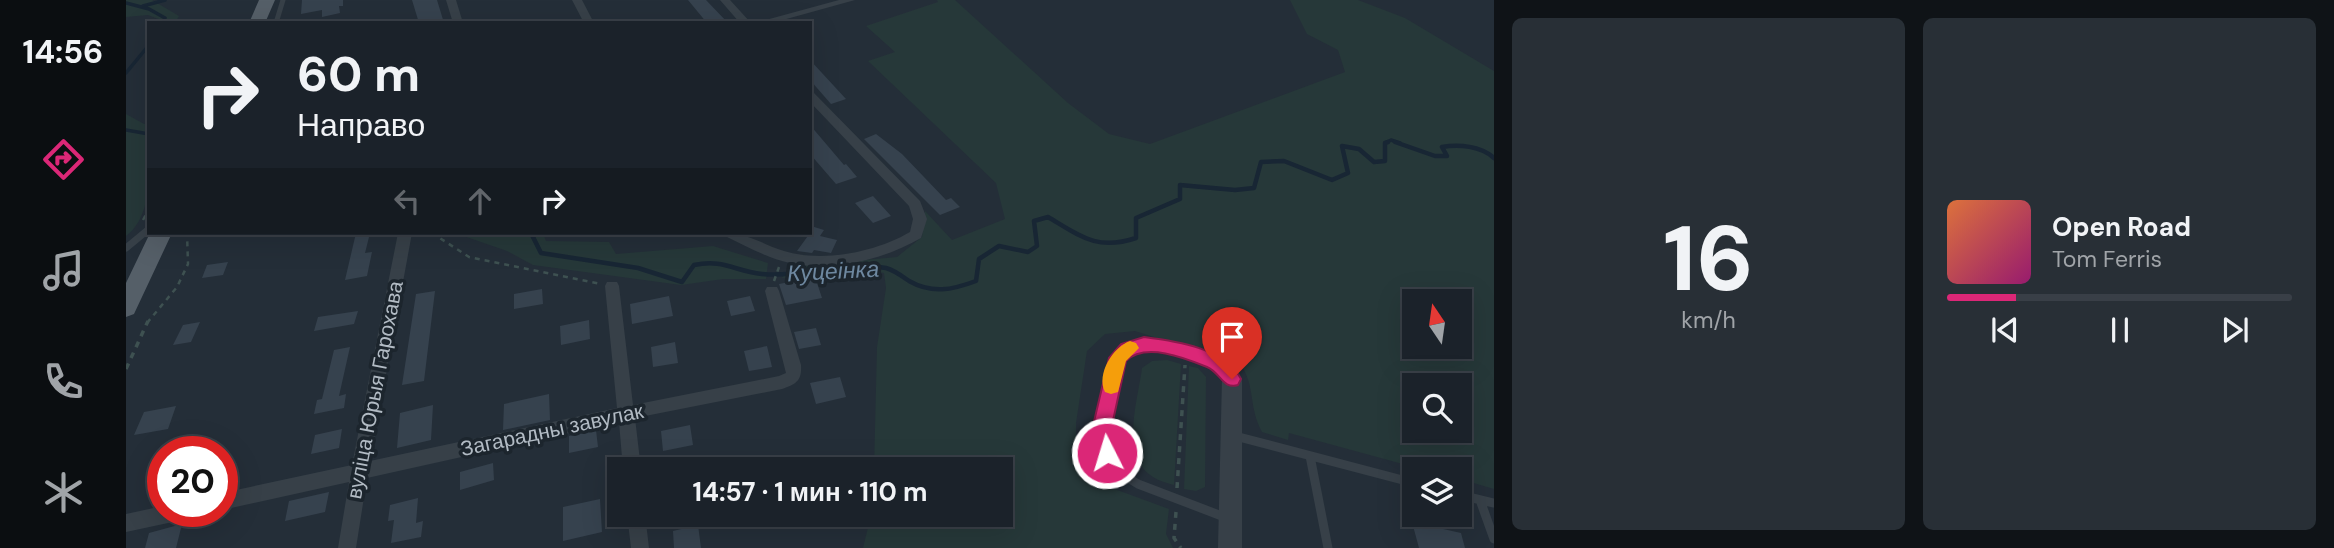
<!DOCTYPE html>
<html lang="ru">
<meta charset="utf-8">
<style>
:root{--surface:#1b222a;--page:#282f36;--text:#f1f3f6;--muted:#a0a4a8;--line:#393f47;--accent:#db2777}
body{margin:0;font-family:"DM Sans",sans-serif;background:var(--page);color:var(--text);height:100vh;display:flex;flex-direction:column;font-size:26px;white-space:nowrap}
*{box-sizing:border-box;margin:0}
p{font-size:23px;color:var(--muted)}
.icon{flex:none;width:38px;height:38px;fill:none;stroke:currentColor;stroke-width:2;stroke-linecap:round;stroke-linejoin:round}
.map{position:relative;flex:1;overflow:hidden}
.side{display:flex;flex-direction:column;gap:18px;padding:18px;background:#0f1317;width:840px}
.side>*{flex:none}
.top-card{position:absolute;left:21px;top:21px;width:665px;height:214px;border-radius:0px;box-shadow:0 7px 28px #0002,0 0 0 2px var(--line);background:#1b222a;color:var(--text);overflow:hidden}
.needle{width:46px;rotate:347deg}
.buttons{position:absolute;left:1276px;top:289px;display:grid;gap:14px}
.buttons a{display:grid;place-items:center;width:70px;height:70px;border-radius:0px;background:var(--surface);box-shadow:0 7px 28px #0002,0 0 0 2px var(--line);font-size:35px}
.speed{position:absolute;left:21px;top:436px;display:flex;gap:14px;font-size:35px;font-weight:700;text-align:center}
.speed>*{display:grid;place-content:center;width:91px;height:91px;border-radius:50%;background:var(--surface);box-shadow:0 7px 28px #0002,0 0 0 2px var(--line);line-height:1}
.speed .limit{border:10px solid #d22;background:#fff;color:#111}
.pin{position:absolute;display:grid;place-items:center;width:60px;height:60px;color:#fff;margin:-72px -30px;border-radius:50% 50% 50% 0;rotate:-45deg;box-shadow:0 0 7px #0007}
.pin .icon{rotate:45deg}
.me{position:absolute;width:77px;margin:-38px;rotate:355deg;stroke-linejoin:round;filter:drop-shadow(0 0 5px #0008)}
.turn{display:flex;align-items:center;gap:24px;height:147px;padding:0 35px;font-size:32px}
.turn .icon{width:91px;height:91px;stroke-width:2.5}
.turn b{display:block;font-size:49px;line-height:60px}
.lanes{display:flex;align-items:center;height:66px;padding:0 35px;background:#0003;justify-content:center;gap:35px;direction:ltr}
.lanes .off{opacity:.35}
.side .card{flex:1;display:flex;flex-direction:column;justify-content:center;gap:10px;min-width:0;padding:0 24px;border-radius:10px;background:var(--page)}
.side .dial{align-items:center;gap:0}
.dial b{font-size:91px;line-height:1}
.song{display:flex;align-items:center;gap:21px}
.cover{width:84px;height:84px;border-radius:10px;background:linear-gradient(135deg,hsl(20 70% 55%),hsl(320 70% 35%))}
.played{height:7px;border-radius:4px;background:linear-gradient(90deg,var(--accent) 20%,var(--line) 20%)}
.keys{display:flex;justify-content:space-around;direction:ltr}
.side .tiles{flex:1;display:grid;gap:18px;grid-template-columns:repeat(2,1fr)}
.trip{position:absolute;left:481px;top:457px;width:406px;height:70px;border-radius:0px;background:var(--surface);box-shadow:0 7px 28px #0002,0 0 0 2px var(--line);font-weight:700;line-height:70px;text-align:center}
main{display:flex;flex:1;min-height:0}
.dock{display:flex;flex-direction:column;width:126px;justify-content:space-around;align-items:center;background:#0b0e11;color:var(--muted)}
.dock .icon{width:49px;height:49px}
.dock .on{color:var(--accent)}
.dock b{font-size:32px;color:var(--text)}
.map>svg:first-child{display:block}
</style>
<main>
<nav class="dock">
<b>14:56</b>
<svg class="icon on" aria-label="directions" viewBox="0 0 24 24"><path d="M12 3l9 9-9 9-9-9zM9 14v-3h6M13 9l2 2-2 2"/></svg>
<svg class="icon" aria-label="music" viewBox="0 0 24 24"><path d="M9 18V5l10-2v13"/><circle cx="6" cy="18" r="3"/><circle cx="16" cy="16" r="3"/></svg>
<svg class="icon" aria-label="phone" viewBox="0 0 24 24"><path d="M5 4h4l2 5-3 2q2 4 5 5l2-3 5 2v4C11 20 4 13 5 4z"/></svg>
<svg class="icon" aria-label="climate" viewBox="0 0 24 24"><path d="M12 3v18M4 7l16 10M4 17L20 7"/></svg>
</nav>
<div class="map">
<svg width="1368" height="548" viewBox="0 0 1368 548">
<rect width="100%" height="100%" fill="#242e38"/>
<path fill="#263839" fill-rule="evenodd" d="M0,0h26l27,16 -4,7h-15l1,-3 -13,-5 -22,2z
M811,0h18l113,103 41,31 41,10 195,-72 -7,-22 -31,-16 -17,-34h68l47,18 89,53v418l-34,-10v-10h-39l-132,-36 -1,7 -26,-8c-14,-26 -6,-44 -21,-67l-106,-34 -30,3 -18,17 -11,72v34l25,27 68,25 -3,25 7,14h-310l8,-33 130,-1v-45h-127l3,-122 9,-59 -2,-15 -17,-4 -85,9 8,-11 107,-10 25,-20 3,-26 27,29 53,-21 -9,-36 -128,-122 27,-9 -29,-26 72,-24zM1288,301h46v45h-46zM1288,385h46v45h-46z
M0,114l18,10 5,-1c0,33 7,91 -23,113z
M329,233h88l3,8 63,1 7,12 97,-8 55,17 -2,16h-43l-42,6 -148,-20 -26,-14z
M1041,360l14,4 -7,121c-7,-2 -15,-4 -21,-8 -34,-21 -15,-77 -11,-109l10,-7z
M1063,366l9,2 8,9 -1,110 -9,4 -12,-2z"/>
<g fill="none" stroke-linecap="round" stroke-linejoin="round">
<path stroke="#182634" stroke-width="3.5" d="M0,3l23,6 16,9 -2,5
M17,6l22,-6
M0,73l23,-28
M0,130l23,4
M1259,143l6,-3 9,3"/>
<path stroke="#182634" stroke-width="4.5" d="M1269,142l40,14h12l-5,-9c17,-3 39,-1 52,11
M405,233l10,20 97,15 44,14 12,-17c30,-6 40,6 68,9 41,4 83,-14 124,-6 8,2 16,8 23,13 23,13 43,9 67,0l3,-22 20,-13 29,6 9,-6 -3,-25 14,-4c32,19 49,34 88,21v-20l44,-19v-14l55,5 19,-2 7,-26 23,-1 48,19 16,-7 -6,-27 17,3 15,13 11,-1v-18l3,-1"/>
</g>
<path fill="#36424e" d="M176,0h41v6h-4l1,7 -18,4v-7l-21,4z
M286,0h25l7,23h-25z
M562,0h18l22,23h-21z
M684,60l36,39 -15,5 -21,-24z
M684,125l34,40 2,-1 11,13 -21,7 -26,-30z
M750,134l26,20 44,46 5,-2 9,9 -20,8 -76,-76z
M747,196l18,20 -18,7 -18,-20z
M685,226l13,4 -4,6 17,4 -6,13 -17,-3 -2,3 -15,-2 13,-18z
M230,233h14l-5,20 7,-1 -5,24 -22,4z
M102,262l-5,13 -21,3 5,-13z
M689,277l7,21 -36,7 -7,-21z
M416,289l1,15 -29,5v-15z
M309,291l-11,90 -22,4 14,-91z
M543,296l4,20 -41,8 -2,-20z
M624,296l5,15 -24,5 -4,-15z
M232,311l-4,13 -40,7 4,-14z
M463,320l1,19 -29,6 -1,-19z
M74,322l-9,20 -18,3 10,-20z
M690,328l5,17 -22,4 -5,-17z
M549,342l3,21 -25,4 -2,-20z
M641,346l5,21 -23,4 -5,-20z
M224,347l-11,49 7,-2 -2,14 -30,6 3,-14 5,-1 12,-49z
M714,377l6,20 -30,7 -6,-21z
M423,394l1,26 -47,10 1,-26z
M307,405l-2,35 -34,8 3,-35z
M50,406l-8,23 -34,6 10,-23z
M564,425l3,20 -30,6 -2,-20z
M216,429l-3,19 -28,6 4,-19z
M470,430l2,17 -29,6v-17z
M367,463l1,17 -34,10v-18z
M203,492l-4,20 -40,9 4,-20z
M292,498l-2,25 7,-2 -2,16 -30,6 3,-23 -6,1 2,-16z
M474,499l2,33 -39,9v-34z
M1286,522l49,11 4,15h-46z
M56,524l-6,24h-31l4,-15z
M572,525l3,23h-27l-1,-17z"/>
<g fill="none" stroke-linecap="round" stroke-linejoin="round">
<path stroke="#3e5151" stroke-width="2.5" stroke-dasharray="5 5" stroke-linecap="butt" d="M17,220l6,-11
M306,233l37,24 132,27
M648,281l5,-14
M21,323l30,-36 11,-23 -1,-31"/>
<path stroke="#3e5151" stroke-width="3.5" stroke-dasharray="6 6" stroke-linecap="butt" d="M0,369l22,-48
M1051,488l8,-123
M1050,512l-2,26 7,10"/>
<path stroke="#374048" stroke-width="5" d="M150,23l7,-23"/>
<path stroke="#374048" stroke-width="7" d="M0,248l23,-19"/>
<path stroke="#374048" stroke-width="9" d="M1109,436l179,47
M1184,456l18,92
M1334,495l34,8
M1354,500l14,39
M1101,518l-89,-34 -18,-11 -13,-20 -5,-23 16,-72 9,-9 17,-5 68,17 10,6 10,12"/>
<path fill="#374048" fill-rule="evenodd" d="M320,0h10l7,23h-10z
M446,0h10l12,23h-10z
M594,0h10l21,23h-11z
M713,0h16l-83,23h-17z
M684,92l4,1 106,108 7,18 -6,19c-36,21 -90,35 -131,25 -23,-5 -44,-17 -65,-27l-2,-3c26,0 38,11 61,18 39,12 92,1 126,-19l3,-13 -4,-13 -99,-104z
M272,233h14l-42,228 247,-53 -12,-122 2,-4h10l2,4 14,119 146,-29 7,-3 -21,-82 2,-4h10l2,4 22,74c1,16 -5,19 -19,24l-147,29 6,51h-18l-4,-47 -252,56 -11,70h-18l11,-66 -127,28v-17l130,-28z
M37,506v5h28l-3,6 -6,3 -56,12v-18z
M501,514h18l4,34h-18z"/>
<path fill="#374048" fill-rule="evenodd" d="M1106,371l7,2 3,6v169h-24l4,-169 3,-6z"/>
<path fill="#555f68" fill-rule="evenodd" d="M133,0h16l-10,23h-16z
M24,233h22l-38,81 -8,3v-34z"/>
</g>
<path fill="#db2777" stroke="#8e194d" stroke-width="2" d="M1018,337c32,4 81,11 97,42l-3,6c-15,5 -18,-13 -31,-18 -22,-9 -62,-25 -81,-6l-15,69 6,23 -3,7 -7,2 -7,-2 -8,-30 17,-72 12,-14z"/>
<path fill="#f59e0b" d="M1004,341l6,2 3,5 -13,13 -8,31 -7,2 -6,-2c-9,-18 8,-45 25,-51z"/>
<g text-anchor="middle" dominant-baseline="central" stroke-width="7" stroke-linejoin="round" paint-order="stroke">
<g font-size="21" fill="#b2bbc4" stroke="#1c252d">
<text transform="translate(249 390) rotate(-79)">вуліца Юрыя Гарохава</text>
<text transform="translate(426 430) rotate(-12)">Загарадны завулак</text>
</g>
<g font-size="23" font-style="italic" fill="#6e88a0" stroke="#1c252d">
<text transform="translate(707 271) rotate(-3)">Куцеінка</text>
</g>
</g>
</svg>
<div class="buttons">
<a><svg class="needle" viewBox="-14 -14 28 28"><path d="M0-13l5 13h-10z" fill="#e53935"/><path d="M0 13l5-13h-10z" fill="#a0a4a8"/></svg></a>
<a><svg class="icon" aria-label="search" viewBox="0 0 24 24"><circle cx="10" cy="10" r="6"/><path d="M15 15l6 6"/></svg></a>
<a><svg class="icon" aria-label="layers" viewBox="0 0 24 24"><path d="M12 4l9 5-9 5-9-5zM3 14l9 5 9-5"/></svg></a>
</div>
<div class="speed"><div class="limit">20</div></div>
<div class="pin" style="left:1106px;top:379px;background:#d93025"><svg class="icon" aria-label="arrive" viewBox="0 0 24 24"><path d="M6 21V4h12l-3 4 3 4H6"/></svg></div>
<svg class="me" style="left:981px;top:453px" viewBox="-20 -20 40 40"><circle r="17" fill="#db2777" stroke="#fff" stroke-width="3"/><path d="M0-11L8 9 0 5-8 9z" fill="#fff"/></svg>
<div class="trip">14:57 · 1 мин · 110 m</div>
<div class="top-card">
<div class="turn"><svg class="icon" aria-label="right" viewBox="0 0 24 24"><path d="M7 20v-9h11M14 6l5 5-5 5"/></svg><div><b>60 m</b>Направо</div></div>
<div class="lanes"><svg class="icon off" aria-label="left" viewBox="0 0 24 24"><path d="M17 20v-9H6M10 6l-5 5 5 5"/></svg><svg class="icon off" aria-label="ahead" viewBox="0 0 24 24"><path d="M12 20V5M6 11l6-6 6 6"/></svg><svg class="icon" aria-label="right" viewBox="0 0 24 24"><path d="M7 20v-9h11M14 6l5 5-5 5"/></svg></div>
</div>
</div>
<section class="side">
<div class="tiles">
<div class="card dial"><b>16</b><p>km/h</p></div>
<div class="card">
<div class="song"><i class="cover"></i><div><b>Open Road</b><p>Tom Ferris</p></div></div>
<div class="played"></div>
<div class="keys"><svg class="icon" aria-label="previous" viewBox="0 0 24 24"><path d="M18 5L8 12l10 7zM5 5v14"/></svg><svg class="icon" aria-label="pause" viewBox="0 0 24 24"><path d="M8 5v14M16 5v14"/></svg><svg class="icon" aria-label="next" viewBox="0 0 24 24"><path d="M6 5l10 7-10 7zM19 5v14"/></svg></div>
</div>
</div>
</section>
</main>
